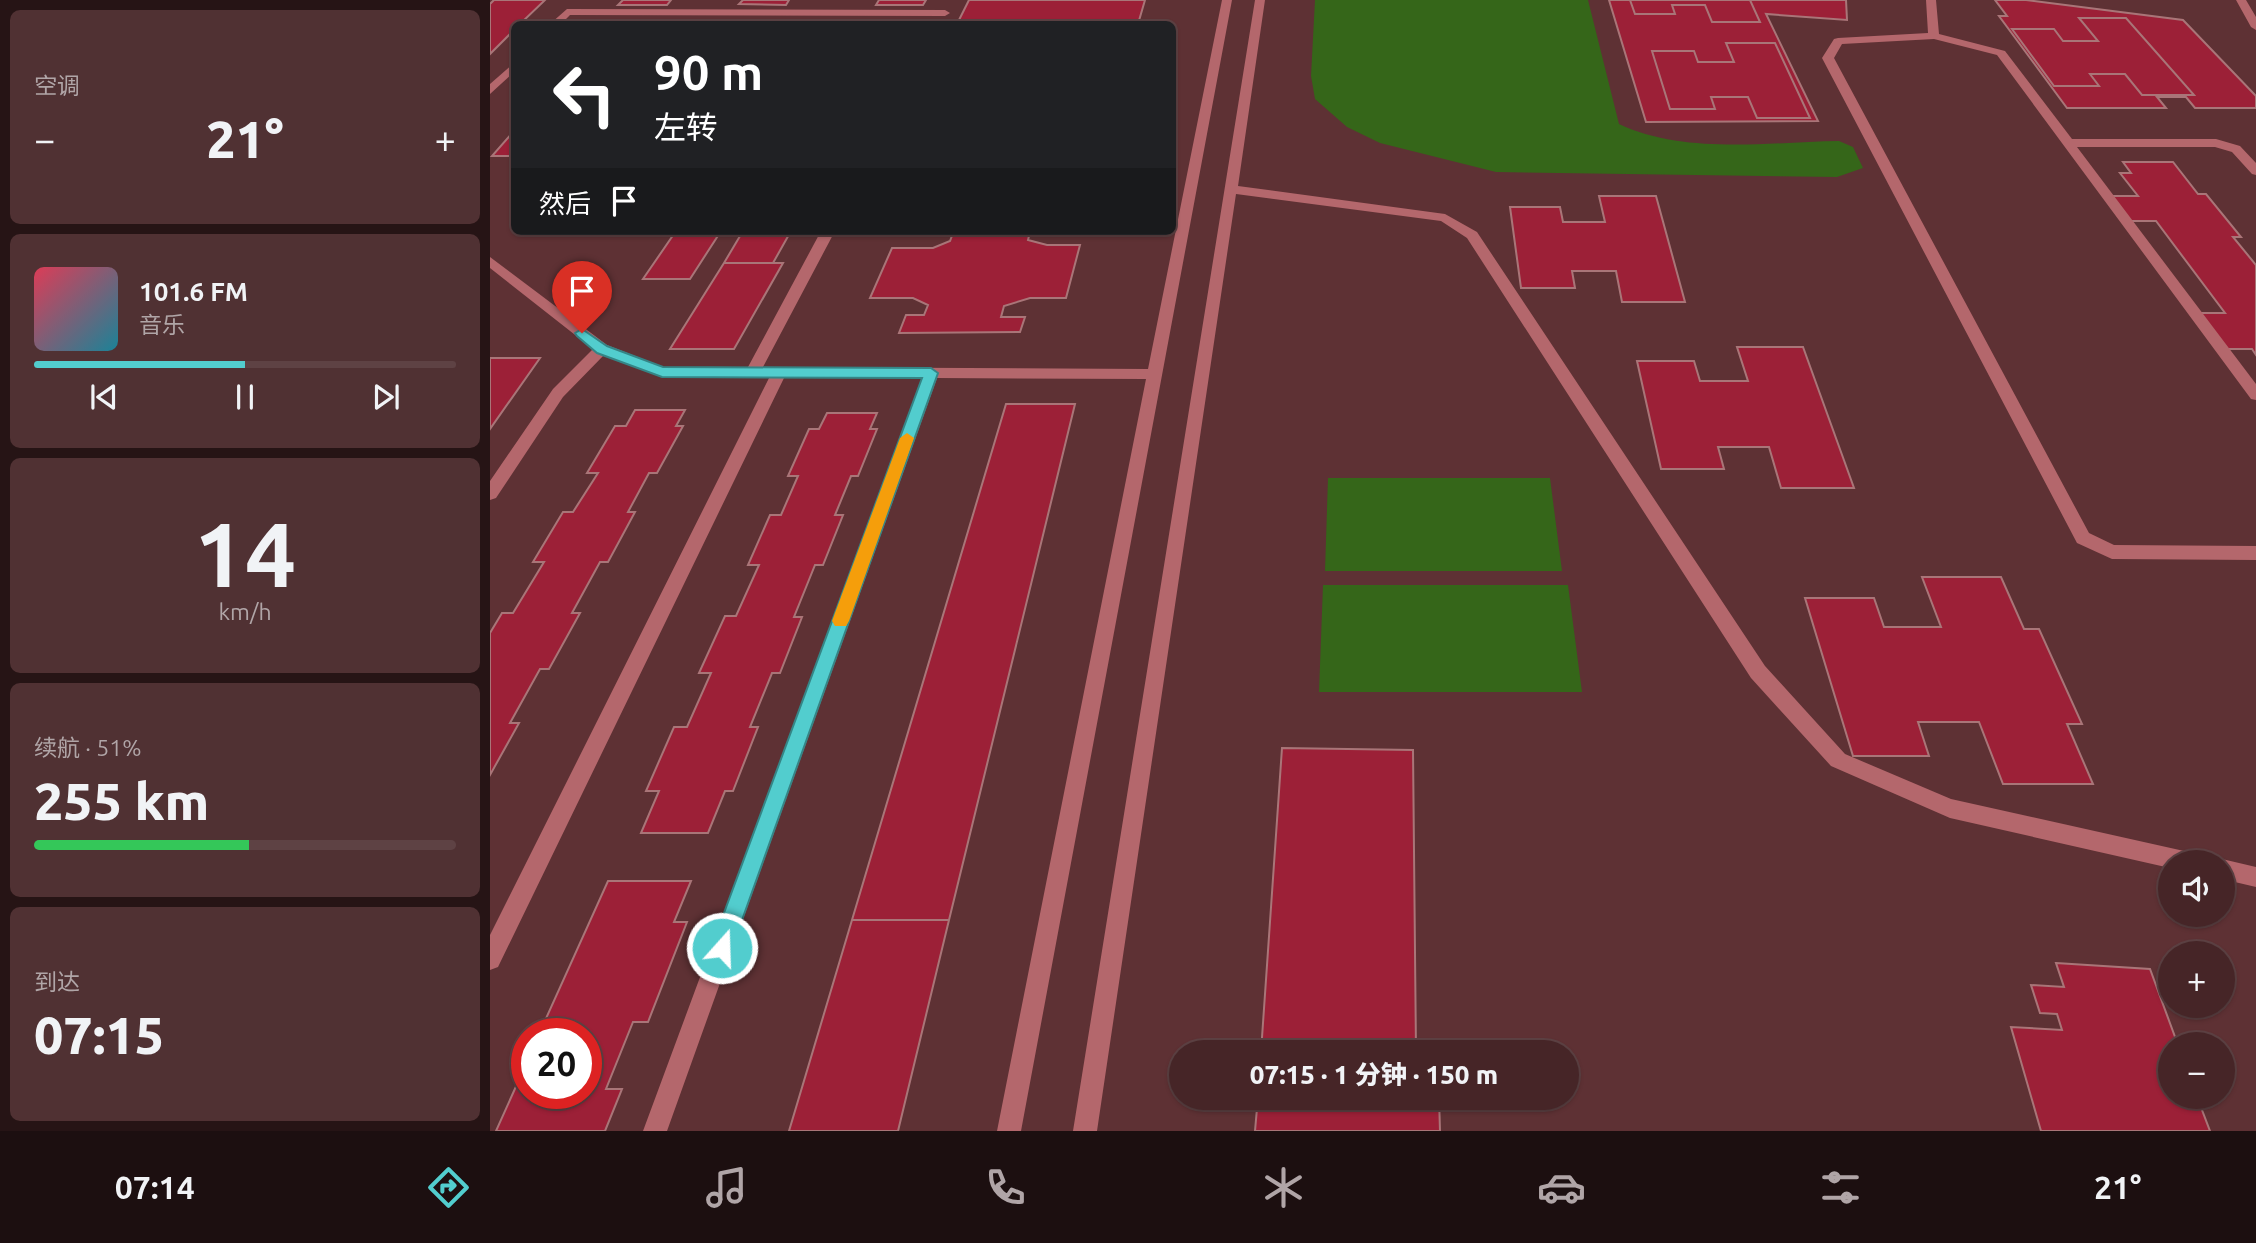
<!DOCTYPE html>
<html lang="zh">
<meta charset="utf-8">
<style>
:root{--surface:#462527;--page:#503133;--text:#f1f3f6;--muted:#b0a5a7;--line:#5e4244;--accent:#52cdce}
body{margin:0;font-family:Ubuntu,"Noto Sans SC",sans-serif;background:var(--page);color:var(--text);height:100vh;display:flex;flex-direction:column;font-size:26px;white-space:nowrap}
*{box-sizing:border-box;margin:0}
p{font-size:23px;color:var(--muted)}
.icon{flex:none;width:38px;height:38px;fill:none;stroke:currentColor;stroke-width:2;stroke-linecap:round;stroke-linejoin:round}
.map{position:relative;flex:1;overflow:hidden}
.side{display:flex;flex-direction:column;gap:10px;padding:10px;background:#261415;width:490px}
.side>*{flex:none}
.hud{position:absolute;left:21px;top:21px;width:665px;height:214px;border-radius:10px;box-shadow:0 2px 5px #0004,0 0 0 2px var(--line);background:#202124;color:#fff;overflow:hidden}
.controls{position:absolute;left:1668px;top:850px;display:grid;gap:14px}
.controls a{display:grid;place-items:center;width:77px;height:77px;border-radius:50%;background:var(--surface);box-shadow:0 2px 5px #0004,0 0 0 2px var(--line);font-size:35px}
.speed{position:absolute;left:21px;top:1018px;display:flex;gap:14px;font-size:35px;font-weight:700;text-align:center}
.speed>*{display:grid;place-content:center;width:91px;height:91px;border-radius:50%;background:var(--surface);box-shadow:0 2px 5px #0004,0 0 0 2px var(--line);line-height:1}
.speed .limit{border:10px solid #d22;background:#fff;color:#111}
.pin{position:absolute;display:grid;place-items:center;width:60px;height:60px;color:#fff;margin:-72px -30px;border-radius:50% 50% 50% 0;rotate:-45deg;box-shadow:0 0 7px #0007}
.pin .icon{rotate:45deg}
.me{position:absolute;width:77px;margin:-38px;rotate:20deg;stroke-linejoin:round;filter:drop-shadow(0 0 5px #0008)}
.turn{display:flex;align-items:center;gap:24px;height:147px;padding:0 28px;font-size:32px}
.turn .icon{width:91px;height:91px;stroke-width:2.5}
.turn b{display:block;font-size:49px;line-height:60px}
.then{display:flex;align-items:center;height:66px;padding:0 28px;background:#0003;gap:14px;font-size:26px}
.big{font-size:52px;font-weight:800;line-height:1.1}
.side .widget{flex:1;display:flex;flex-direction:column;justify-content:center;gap:10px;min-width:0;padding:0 24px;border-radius:10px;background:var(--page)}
.side .dial{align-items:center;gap:0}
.dial b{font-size:91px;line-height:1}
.song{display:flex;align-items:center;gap:21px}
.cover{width:84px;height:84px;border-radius:10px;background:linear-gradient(135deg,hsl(350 70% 55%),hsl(190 70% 35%))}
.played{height:7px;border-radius:4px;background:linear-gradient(90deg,var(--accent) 50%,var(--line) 50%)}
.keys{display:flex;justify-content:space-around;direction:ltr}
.heat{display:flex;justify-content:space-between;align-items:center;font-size:38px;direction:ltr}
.charge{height:10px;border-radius:5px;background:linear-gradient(90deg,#34c759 51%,var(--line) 0)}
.trip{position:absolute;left:679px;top:1040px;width:410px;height:70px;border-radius:35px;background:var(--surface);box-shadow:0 2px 5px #0004,0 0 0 2px var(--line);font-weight:800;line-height:70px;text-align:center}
.dock{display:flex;height:112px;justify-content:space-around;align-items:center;background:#1c0f10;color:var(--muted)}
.dock .icon{width:49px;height:49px}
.dock .active{color:var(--accent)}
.dock b{font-size:32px;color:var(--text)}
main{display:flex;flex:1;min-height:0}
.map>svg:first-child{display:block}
</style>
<main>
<section class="side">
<div class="widget"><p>空调</p>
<div class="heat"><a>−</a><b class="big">21°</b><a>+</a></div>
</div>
<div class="widget">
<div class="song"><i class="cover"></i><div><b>101.6 FM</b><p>音乐</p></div></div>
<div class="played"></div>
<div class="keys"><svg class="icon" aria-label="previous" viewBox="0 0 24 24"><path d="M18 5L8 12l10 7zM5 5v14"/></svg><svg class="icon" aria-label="pause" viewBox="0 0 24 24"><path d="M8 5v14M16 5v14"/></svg><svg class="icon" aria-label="next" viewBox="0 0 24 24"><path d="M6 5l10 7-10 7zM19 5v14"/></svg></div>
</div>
<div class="widget dial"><b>14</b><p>km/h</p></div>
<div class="widget"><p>续航 · 51%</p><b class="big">255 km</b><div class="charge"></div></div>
<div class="widget"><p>到达</p><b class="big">07:15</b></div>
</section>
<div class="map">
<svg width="1766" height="1131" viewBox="0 0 1766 1131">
<rect width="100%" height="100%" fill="#5e3134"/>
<path fill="#356619" d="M825,0h273l31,124c66,31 149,18 220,17l14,6 10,21 -26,9 -341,-5 -116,-29 -33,-16 -32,-28 -4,-23z
M838,478h222l12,93h-237z
M833,585h245l14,107h-263z"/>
<path fill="#9c2037" stroke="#a97578" stroke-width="2" d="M4,0h51l-25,24h-6v6l-24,24v-50z
M133,0h48l-4,5h-49z
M253,0h46l-3,5 -47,-1z
M389,0h47l-3,5h-47z
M479,0h176l-7,24h-181z
M1119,0h237l1,20 -81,-6 52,107 -172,1z
M1140,0h120l10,22h-48l-7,-17h-33l3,9h-40z
M1505,0h31l157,20 73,76v12h-61l-9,-11h-29l9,11h-99l-68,-92h8z
M1589,18h47l68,77h-52l-17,-21h-35l9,12h-45l-42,-57h42l9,12h35z
M1236,43h49l35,75h-53l-9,-21h-37l4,12h-45l-18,-58h42l4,11h36z
M24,131v25h-22z
M1633,162h50l25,32h8l35,43h-8l23,28v90l-4,-6h-31l-26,-36h30l-69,-92h-28l-17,-25h27l-18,-23h11z
M1109,196h57l29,106h-63l-6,-31h-44l3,17h-54l-11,-81h50l3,15h42z
M186,231h45l-31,48h-47z
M253,231h48l-18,32h-49z
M449,231h112l-21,1 -2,8 19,5h33l-14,53h-36l-26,8 -3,11h24l-5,15 -121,1 7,-18h18l4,-10 -15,-7h-43l22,-50h41l17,-7 3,-8z
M234,263h59l-49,86h-64z
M1247,347h66l51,141h-73l-12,-41h-51l6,22h-63l-24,-108h57l6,20h48z
M0,358h50l-50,71z
M516,404h69l-126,516h-97z
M145,410h50l-9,16h7l-26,47h-8l-21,39h7l-27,50h-8l-28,51h8l-31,56h-9l-30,54h9l-29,52v-142l12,-20h11l31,-51h-11l30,-50h10l25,-39h-11l28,-47h11z
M337,413h50l-7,16h7l-19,47h-7l-16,39h8l-20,50h-8l-21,52h8l-22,56h-8l-22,54h8l-25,64h-8l-17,42h-67l18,-42h-13l28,-64h13l24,-54h-12l26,-57h11l23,-51h-11l22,-50h11l17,-39h-10l21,-47h10z
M1432,577h79l23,52h15l43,95h-15l26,60h-90l-24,-62h-61l11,34h-76l-48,-158h69l10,29h57z
M792,748l131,2 3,302h-155z
M118,881h83l-17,41h13l-39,100h-15l-27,67h16l-17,42h-109l31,-69v32h59v-60h-47z
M362,920h97l-51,211h-109z
M1566,963l94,6 28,76h-8v52h27l13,34h-169l-30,-104 51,3 -5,-16 -17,-1 -9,-28 33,2z
M768,1097h181l1,34h-185z"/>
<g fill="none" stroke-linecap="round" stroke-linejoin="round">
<path fill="#b4676c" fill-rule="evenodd" d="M732,0h10l-211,1131h-24l149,-752 -209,-1 -270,753h-24l279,-753h-138l-286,589 -8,3v-35l279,-557 -107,-1 -58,-22 -41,42 -67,101 -6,2v-19l63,-92 40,-40 -103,-81v-11l117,88 56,22h85l73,-136h14l-72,136 385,2z
M765,0h10l-27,186 207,28 32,18 288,434 80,88 106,45 242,54 8,3 3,7h-34v5l-220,-50 -119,-52 -80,-88 -284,-440 -26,-17 -205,-27 -139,937h-24z
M1436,0h10l3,34 66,17 67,88h144l24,7 16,17v12l-4,-1 -20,-22 -17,-5h-138l179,237v16l-5,-1 -254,-344 -63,-16 -92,5 -8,14 255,475 25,12 142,1v14l-144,-1 -35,-16 -255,-485 12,-19 4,-1 90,-5z
M1746,0h10l10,17v13l-5,-3z
M77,9l378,1 5,3 -5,3 -375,-1 -9,9h-11z
M24,63v9l-24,22v-10z
M1732,859l34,8v20l-34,-8v-16h-8z"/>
</g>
<path fill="#52cdce" stroke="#358586" stroke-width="2" d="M92,329l25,17 56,21 268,1 7,5 -206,575 -3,7 -7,3 -8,-3 -3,-7 211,-570 -260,-1 -65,-24 -20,-17 -2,-3z"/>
<path fill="#f59e0b" d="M417,433l7,5 -65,183 -3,5h-11l-3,-5 68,-183z"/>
</svg>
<div class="controls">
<a><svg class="icon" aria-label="sound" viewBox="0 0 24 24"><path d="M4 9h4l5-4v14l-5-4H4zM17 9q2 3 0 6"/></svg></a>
<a>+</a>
<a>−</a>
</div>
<div class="speed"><div class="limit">20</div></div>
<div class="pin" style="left:92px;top:333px;background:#d93025"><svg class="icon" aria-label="arrive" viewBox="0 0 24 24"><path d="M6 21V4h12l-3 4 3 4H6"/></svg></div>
<svg class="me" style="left:232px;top:948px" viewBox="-20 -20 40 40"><circle r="17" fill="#52cdce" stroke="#fff" stroke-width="3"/><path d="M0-11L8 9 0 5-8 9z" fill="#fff"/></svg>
<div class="trip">07:15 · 1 分钟 · 150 m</div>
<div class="hud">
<div class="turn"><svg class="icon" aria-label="left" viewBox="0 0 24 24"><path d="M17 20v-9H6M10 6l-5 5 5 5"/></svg><div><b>90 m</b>左转</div></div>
<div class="then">然后<svg class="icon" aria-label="arrive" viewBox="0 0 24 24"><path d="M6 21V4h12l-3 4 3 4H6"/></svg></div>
</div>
</div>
</main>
<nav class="dock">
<b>07:14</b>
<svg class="icon active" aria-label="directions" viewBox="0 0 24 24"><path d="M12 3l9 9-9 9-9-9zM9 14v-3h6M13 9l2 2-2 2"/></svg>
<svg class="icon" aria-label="music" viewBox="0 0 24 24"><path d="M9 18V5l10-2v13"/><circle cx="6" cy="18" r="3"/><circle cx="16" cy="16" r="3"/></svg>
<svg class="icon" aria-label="phone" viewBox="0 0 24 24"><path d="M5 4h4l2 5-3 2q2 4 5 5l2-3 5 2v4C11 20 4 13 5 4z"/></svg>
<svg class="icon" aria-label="climate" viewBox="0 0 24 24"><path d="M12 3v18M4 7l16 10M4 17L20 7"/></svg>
<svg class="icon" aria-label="car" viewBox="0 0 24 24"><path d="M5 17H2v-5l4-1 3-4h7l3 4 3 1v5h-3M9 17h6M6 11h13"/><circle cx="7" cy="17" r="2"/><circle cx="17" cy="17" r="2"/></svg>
<svg class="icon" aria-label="filters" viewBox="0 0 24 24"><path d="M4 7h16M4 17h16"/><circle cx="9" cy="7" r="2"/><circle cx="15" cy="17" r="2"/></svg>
<b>21°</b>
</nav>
